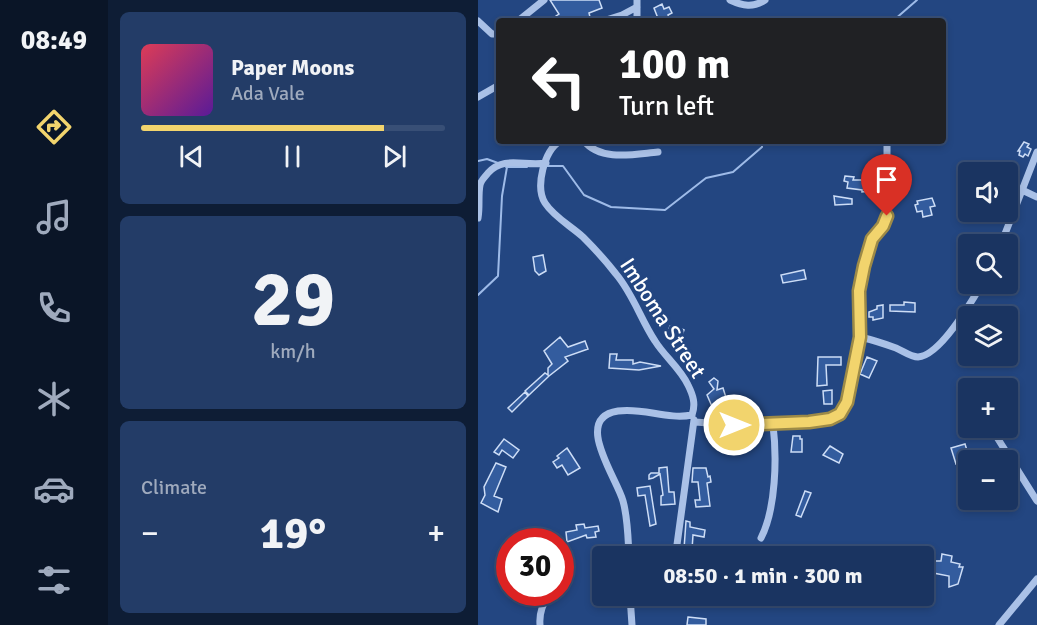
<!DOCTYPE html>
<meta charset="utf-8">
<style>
:root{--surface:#1a3461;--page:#233c67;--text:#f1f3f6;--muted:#9faabd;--line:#384f76;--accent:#f2d46d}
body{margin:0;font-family:Signika,sans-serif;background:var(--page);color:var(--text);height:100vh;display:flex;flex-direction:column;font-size:22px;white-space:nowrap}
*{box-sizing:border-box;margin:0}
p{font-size:20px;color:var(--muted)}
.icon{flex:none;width:33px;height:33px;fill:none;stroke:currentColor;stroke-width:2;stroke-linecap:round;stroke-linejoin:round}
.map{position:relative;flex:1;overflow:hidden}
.side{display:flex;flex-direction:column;gap:12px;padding:12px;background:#0e1d35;width:370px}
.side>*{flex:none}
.hud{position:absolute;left:18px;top:18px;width:450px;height:126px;border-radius:6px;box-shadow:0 3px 9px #0003,0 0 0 2px var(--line);background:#202124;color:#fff;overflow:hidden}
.buttons{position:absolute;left:480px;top:162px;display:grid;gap:12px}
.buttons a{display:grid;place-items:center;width:60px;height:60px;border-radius:6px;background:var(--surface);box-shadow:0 3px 9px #0003,0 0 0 2px var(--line);font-size:30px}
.speed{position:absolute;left:18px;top:528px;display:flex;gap:12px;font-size:30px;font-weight:700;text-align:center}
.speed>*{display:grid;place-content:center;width:78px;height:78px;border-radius:50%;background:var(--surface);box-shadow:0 3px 9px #0003,0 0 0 2px var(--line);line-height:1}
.speed .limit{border:9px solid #d22;background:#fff;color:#111}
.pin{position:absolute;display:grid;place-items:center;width:51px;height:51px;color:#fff;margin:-62px -26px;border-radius:50% 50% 50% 0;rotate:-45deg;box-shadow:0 0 6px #0007}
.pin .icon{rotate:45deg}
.me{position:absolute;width:66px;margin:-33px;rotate:90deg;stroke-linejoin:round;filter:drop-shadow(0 0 4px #0008)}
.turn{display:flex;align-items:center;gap:21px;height:126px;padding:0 24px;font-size:27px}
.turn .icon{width:78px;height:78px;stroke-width:2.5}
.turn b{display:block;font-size:42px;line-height:51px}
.big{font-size:45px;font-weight:700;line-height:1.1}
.side .tile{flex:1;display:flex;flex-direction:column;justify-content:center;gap:9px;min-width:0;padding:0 21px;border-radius:9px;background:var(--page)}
.side .dial{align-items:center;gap:0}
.dial b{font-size:78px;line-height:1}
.song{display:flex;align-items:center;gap:18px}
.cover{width:72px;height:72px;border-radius:9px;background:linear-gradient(135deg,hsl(350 70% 55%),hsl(270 70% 35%))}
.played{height:6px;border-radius:3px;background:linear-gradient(90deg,var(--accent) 80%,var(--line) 80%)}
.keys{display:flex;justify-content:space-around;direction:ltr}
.heat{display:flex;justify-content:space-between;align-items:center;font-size:33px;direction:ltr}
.trip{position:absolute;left:114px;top:546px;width:342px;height:60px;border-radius:6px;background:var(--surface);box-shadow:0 3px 9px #0003,0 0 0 2px var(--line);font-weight:700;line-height:60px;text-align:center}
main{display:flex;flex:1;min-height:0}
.dock{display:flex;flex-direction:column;width:108px;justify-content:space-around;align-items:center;background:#0a1527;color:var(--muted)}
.dock .icon{width:42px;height:42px}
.dock .on{color:var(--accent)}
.dock b{font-size:27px;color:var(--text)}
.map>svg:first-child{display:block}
</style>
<main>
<nav class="dock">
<b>08:49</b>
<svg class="icon on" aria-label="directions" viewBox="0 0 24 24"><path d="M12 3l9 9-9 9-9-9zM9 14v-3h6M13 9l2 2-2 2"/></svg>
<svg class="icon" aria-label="music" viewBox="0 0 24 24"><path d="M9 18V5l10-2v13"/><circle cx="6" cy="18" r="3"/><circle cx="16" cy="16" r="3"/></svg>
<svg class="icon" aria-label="phone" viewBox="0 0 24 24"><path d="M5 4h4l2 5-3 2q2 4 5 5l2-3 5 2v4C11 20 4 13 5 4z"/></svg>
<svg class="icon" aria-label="climate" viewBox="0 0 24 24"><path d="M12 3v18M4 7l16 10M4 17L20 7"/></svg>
<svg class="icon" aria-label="car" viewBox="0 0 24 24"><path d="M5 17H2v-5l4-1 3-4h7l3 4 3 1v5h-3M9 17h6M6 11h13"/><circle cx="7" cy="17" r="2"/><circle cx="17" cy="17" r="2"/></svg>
<svg class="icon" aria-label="filters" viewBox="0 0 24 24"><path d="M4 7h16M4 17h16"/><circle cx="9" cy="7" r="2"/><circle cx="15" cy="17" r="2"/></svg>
</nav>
<section class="side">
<div class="tile">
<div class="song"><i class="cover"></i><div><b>Paper Moons</b><p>Ada Vale</p></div></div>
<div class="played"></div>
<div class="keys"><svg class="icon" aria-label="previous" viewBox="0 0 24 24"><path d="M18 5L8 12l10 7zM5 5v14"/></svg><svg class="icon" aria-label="pause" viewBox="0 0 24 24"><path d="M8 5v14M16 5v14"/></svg><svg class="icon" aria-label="next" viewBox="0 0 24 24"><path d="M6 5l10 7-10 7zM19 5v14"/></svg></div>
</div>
<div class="tile dial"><b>29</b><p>km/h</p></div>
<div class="tile"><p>Climate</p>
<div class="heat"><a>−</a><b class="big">19°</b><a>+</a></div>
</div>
</section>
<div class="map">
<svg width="559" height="625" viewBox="0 0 559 625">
<rect width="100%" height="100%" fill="#234681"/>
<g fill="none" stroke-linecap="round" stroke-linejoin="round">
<path stroke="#9ebbe8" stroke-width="2" d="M411,21l5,-1 23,-20
M0,161l9,-2 11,4
M67,166h18l21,29 27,12 54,3 41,-32 27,-6 29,-25v-6
M28,167h21
M0,295l20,-19 4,-80 5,-29"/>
</g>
<path fill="#335c9e" stroke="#cdddf6" stroke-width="1.5" d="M72,0h49l3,8 -13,5 1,4 -10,4h-22l-2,-5 3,-2z
M184,4l2,5 5,-2 3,6 -4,2 2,6h-11l-5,-13z
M546,142l5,2 -2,3 4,2 -3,7 -3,-2 -2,3 -4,-2 1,-4h-2z
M367,176l9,1 -1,3h15l2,11 -8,1v-2l-15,-2 1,-6 -4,-1z
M356,196l18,3v5l-17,1z
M454,198l3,8 -5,1 2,8 -9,2 -1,-6 -5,1 -2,-7 3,-1 -1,-3z
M65,255l3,16 -7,4 -4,-4 -2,-14z
M326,270l2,9 -23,4 -2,-8z
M426,302l11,1v9l-25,-1v-6h14z
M405,305v13l-10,2v-3h-4v-5l8,-3v-3z
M195,325l11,5 -4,11 -14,-5 4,-10z
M82,337l8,10 17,-6 3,8 -23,8 3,4 -19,15 -20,19 -4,-4 20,-18 3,2v-7l4,-4 -8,-13z
M132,354h7l-1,6h17v4l7,-2 21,4 -22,4 -30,-2z
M340,357h23v8h-15l1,20 -10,1z
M389,357l10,4 -8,17 -9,-4z
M236,378l4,3 -1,9 6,-2 5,16 -14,7 -7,-16 7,-6 -5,-7z
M354,390v14h-8l-1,-13z
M47,392l3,4 -16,16 -4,-4z
M315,436h7v3h2v13h-11z
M26,439l15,11 -6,8 -11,-8 -3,5 -5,-3z
M487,444l5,16 -14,4 -5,-16z
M352,446l13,8 -4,9 -16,-8z
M89,448l13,20 -12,7 -6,-10 -5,3 -4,-6 6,-4 -2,-2z
M18,463l10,4 -12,29 8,3 -4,13 -17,-9 4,-8 -1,-8z
M189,467l2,25h5l1,12 -14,1v-9l2,-1 -3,-21 -7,4 -4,1v-4l2,-2h8v-5z
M215,468h13l2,9 2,-1 1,6 -4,1 3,23 -14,1 -1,-7h5l-2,-18h-6z
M172,486l6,38 -6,2 -5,-31 -7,1 -1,-8z
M327,491l6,2 -10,24 -5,-2z
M208,521l4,1v5l15,3 -1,7 -11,-2 -1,15 -8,-1z
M106,524l1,4 13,-2 1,5 -4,1 1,5 -9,1 -1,-3 -19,7 -1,-10 11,-2 -1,-5z
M464,554l10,2 -1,6 9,2 -1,3h4l-5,17 -9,3v-11l-16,-3v7h-7v-14h-2v-5h17z
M210,617l18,2v6h-19z"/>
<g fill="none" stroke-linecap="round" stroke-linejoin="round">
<path stroke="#aac1e7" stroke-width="7" d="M252,0c13,6 23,8 35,0
M0,21l14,13h7
M40,21l26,-21
M125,21l19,-6 15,-8
M159,21v-21
M0,97l21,-12
M82,141c-16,10 -25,46 -15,62 9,14 26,23 38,34 11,11 23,24 33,37 17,20 25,46 39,67 10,16 25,27 33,44 5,10 8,19 4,30
M106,141c17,21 51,13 74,11
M544,190l15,7
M0,218c2,-11 0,-23 2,-33 1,-5 5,-8 8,-12 16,-18 37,-6 58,-10
M523,244l36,-92
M382,337c13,3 25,7 36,11 7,3 15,9 22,9 22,-1 54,-56 64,-73
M217,422c26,2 128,8 145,-9 12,-13 20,-61 20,-79 1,-15 -3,-32 -1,-46 2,-15 6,-35 13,-49 5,-8 11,-14 15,-23v-75
M515,431l44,70
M283,538c15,-29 16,-81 12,-113
M198,552l18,-132
M151,556c-1,-18 -1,-37 -6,-55 -6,-23 -51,-83 -5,-90 25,-4 49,9 74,4
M82,573l4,-16
M152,596l2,29
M62,625c-1,-13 3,-21 10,-33
M521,625l38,-46"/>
</g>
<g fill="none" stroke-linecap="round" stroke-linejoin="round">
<defs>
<path id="route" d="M256,425l75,-3 21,-3 10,-5 7,-12 13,-65 -1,-46 5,-25 8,-27 11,-13 4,-10"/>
</defs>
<use href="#route" stroke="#9d8a47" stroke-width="15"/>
<use href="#route" stroke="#f2d46d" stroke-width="10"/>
</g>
<g text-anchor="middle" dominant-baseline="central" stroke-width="6" stroke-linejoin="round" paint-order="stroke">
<g font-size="22" fill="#fff" stroke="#234681">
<text transform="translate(185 318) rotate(57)">Imboma Street</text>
</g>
</g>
</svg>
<div class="buttons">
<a><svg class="icon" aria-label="sound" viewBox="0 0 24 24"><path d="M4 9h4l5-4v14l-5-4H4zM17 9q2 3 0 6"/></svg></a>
<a><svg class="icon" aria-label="search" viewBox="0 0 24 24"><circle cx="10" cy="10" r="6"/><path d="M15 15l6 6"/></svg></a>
<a><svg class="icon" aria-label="layers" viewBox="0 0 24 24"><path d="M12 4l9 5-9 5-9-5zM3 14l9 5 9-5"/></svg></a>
<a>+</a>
<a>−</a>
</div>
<div class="speed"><div class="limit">30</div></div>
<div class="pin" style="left:409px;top:216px;background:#d93025"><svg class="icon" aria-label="arrive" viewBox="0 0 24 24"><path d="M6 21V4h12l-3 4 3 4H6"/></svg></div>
<svg class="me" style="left:256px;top:425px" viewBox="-20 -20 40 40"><circle r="17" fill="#f2d46d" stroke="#fff" stroke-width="3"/><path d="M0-11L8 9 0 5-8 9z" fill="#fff"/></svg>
<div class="trip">08:50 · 1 min · 300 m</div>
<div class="hud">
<div class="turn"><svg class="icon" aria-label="left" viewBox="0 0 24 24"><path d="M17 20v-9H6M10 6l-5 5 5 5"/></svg><div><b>100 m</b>Turn left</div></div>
</div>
</div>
</main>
